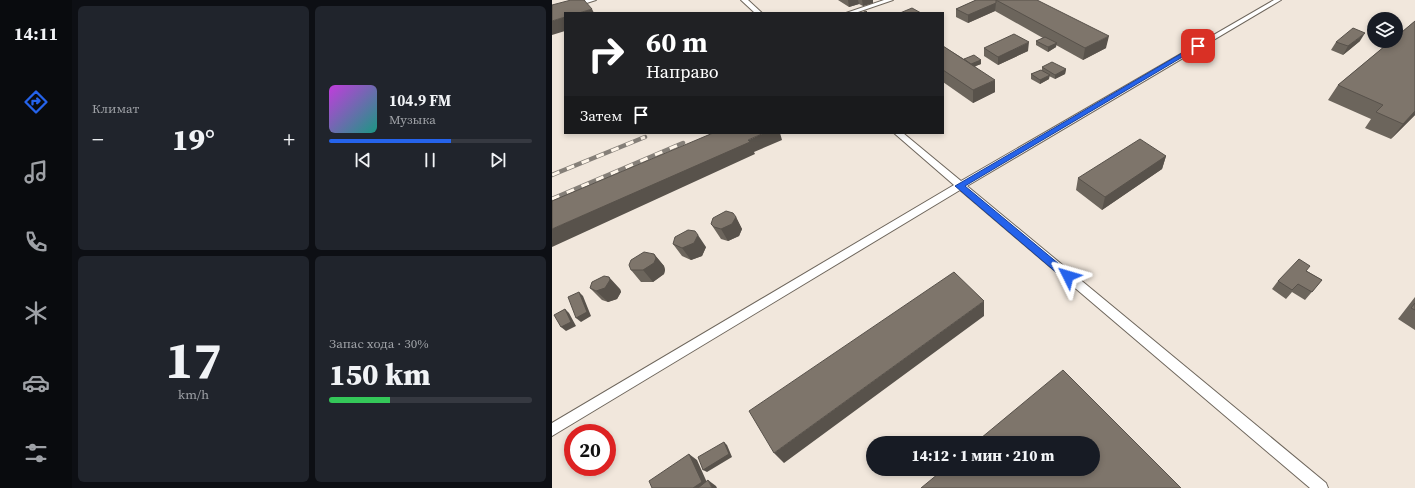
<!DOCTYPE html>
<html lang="ru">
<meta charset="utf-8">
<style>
:root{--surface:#171b24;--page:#20242c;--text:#f1f3f6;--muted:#9ea1a6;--line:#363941;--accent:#2563eb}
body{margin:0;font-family:"Source Serif 4",serif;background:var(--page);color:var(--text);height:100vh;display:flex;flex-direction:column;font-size:15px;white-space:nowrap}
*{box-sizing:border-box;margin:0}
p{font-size:13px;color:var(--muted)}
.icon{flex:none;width:22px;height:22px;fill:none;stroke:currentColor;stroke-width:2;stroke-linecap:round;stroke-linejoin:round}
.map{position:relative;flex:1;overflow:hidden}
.details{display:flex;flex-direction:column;gap:6px;padding:6px;background:#0d0f14;width:480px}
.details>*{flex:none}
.banner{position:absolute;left:12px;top:12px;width:380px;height:122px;border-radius:0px;box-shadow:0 2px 6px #0003;background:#202124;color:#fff;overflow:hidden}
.fabs{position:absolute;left:815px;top:12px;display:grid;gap:8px}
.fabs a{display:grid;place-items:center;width:36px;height:36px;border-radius:50%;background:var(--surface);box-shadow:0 2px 6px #0003;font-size:20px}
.speed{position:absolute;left:12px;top:424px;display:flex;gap:8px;font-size:20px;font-weight:700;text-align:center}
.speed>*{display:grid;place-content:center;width:52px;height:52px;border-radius:50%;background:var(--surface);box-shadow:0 2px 6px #0003;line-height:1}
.speed .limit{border:6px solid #d22;background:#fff;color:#111}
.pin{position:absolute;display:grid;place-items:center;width:34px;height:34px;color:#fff;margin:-17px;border-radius:8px;box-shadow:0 2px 6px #0006}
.me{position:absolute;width:44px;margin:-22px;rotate:310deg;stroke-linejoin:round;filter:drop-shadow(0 0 3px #0008)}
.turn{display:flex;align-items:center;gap:14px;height:84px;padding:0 16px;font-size:18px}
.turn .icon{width:52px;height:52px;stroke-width:2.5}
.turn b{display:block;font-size:28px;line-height:34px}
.then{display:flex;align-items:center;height:38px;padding:0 16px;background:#0003;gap:8px;font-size:15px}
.big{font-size:30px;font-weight:800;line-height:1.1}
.details .widget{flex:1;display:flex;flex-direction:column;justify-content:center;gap:6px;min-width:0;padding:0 14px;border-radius:6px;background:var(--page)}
.details .dial{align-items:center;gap:0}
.dial b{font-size:52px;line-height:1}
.song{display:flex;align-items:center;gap:12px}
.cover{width:48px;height:48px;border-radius:6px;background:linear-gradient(135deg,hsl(290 70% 55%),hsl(170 70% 35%))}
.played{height:4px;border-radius:2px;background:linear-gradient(90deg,var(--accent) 60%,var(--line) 60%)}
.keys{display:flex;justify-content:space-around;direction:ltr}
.heat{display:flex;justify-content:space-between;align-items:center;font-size:22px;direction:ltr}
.charge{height:6px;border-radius:3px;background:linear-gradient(90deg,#34c759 30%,var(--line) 0)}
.details .tiles{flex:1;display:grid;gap:6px;grid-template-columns:repeat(2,1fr)}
.trip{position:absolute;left:314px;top:436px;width:234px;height:40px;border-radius:20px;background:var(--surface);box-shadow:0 2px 6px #0003;font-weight:800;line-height:40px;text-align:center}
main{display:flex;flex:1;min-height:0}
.tab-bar{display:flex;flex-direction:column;width:72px;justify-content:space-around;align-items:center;background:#090b0e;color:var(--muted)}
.tab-bar .icon{width:28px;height:28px}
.tab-bar .active{color:var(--accent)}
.tab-bar b{font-size:18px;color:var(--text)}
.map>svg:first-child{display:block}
</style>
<main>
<nav class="tab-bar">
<b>14:11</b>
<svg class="icon active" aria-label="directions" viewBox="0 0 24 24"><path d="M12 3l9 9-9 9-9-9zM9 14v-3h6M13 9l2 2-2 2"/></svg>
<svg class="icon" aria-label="music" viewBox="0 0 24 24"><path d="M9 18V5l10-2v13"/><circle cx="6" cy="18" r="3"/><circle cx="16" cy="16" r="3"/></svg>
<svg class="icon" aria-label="phone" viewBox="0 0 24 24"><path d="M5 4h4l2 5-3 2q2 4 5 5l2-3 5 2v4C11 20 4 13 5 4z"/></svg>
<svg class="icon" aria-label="climate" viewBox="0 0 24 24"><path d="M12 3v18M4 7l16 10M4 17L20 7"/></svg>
<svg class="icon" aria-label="car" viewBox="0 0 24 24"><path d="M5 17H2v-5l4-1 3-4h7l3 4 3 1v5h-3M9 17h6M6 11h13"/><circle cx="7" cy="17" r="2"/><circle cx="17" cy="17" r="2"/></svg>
<svg class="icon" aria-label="filters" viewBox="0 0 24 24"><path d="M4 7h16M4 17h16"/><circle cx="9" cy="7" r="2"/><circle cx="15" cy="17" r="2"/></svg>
</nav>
<section class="details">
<div class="tiles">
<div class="widget"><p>Климат</p>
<div class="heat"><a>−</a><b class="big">19°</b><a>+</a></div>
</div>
<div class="widget">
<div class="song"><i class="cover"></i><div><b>104.9 FM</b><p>Музыка</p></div></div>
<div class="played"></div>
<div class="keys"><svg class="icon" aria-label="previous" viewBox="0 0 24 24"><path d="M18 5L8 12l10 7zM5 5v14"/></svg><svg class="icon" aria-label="pause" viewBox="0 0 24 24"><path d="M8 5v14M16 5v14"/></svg><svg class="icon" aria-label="next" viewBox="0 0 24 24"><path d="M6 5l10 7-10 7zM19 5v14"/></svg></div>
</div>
<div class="widget dial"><b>17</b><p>km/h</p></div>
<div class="widget"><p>Запас хода · 30%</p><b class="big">150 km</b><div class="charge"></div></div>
</div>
</section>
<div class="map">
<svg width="863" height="488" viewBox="0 0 863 488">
<rect width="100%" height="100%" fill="#f1e7dc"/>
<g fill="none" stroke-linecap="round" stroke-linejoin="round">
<defs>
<path id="lane" d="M34,0h10l-44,14v-4z
M189,0h7l14,13h-7z
M332,0h9l-38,13h-9z
M722,0h7l-314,186 359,297 2,5h-18l-350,-298 -408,246v-13l402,-238 -60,-52h9l58,48z"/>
</defs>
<use href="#lane" stroke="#6e665c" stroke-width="2"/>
<use href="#lane" fill="#fff" fill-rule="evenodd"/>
<defs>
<path id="rail" d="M0,175l93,-38
M0,199l131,-56"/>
</defs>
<use href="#rail" stroke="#857f78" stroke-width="4.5"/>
<use href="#rail" stroke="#fef5e9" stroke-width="3" stroke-dasharray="8" stroke-linecap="butt"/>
</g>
<path fill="#6c655c" d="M286,0h35v3l-10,3 -4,-2 -10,3z
M424,0h61l69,48 -23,12 -27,-15v2l-8,5 -12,-7v-4l7,-3 -48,-27 -27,12 -12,-6v-8z
M863,21v94l-24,24 -26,-11 6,-9 -43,-19 10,-15z
M808,41l-17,14 -12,-5 5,-8z
M391,46l21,13 17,1v4l-6,2 20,26 -22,11 -30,-21z
M432,48l44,3 -30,14 -14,-9z
M490,67l24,2 -1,5 -10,5 -6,-3v3l-9,5 -9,-5v-5l11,-4z
M614,156l-4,13 -60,41 -26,-20 2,-12z
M184,217l6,12 -3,7 -11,5 -7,-2 -10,-15z
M121,244l33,3 -4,9 -11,4 -9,-4z
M102,254l10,12 1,4 -1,4 -11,8h-12l-10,-12z
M755,271l15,9 -17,20 -13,-8 -6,7 -14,-10 6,-8z
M38,288l30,1 1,3 -4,7 -9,3 -6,-2z
M863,297v33l-17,-11z"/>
<path fill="#58524b" d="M296,0h10l1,4 -10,3z
M310,0h11v3l-10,3z
M444,3l-1,8 -27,12v-8z
M40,9l2,4h-15z
M13,17v14l-13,4v-14z
M813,33l-5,8 -17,14 5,-9z
M557,36l-3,12 -23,12 2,-12z
M477,42l-1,9 -30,14v-8z
M505,43l-1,4 -8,5v-5z
M429,60v4l-15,6v-4z
M514,69l-1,5 -10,5v-4z
M498,75l-1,4 -9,5v-4z
M443,80v12l-22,11v-13z
M863,111v4l-24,24 12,-15z
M212,133h16l2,7 -28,12 1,2 -203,93v-18z
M614,156l-4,13 -60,41 3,-13z
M184,217l6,12 -3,7 -11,5 -7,-12z
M146,235l8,12 -4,9 -11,4 -9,-12z
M102,254l10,12 1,4 -1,4 -11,8 -10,-12z
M57,277l11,12 1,3 -4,7 -9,3 -12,-11z
M27,292l4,4 8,20 -10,6 -5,-4z
M432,301v15l-200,147 -10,-10z
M13,309l4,4 7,13 -10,5 -5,-4z
M172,442l3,3 5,12 -25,15 -4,-2z
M137,454l8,6 12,27 -1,1h-15z
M156,480l8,6 1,2h-5z"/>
<path fill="#7e756b" stroke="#58524b" d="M19,0h13l8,9 -13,4h-14v4l-13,4v-16z
M424,0h20v3l-28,12 -12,-6z
M444,0h41l72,36 -24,12z
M360,8l9,5h-21z
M314,11l2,2h-6z
M863,21v90l-12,13 -27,-12 7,-7 -45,-20 53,-44h5v-4z
M801,28l12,5 -17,13 -12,-4z
M462,34l15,8 -31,15 -14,-9z
M493,37l12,6 -9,4 -12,-6z
M391,46l52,34 -22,10 -30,-20z
M422,55l7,5 -10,4 -7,-5z
M500,62l14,7 -11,6 -13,-8z
M489,70l9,5 -10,5 -9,-6z
M161,133h51l-16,7 2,2 -198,87v-28z
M588,139l26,17 -61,41 -27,-19z
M174,211l7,2 3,4 -4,7 -11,5 -7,-2 -3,-3 2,-6z
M136,230l7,1 3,4 -4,8 -12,5 -9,-4 2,-7z
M92,252l10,2 2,4 -2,5 -11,7h-12l-2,-5 2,-5z
M747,259l11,7 -4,5 16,9 -10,12 -14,-8 -6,6 -14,-9z
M402,272l30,29 -210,152 -25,-42z
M52,276l5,1 1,3 -5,8 -9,3 -6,-3 2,-6z
M27,292l8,20 -11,6 -8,-21z
M863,303v7l-4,-2z
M13,309l6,13 -10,5 -7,-12z
M511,370l118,118h-260l23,-19h149v-26h-118z
M172,442l5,12 -26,16 -5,-13z
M137,454l13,28 -9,6h-41l-3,-7z
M156,480l4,8h-14z"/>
<path fill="#2563eb" stroke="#184099" d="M644,45l5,1 -236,140 106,88 1,2 -1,3h-7l-109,-93z"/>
</svg>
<div class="fabs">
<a><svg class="icon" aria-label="layers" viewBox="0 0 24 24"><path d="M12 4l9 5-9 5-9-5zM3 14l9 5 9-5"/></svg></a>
</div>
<div class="speed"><div class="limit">20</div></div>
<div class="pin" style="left:646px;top:46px;background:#d93025"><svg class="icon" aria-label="arrive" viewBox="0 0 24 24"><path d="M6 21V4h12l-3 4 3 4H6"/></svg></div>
<svg class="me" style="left:516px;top:276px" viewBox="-20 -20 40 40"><path d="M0-17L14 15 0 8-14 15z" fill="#2563eb" stroke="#fff" stroke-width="4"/></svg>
<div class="trip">14:12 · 1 мин · 210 m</div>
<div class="banner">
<div class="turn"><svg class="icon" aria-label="right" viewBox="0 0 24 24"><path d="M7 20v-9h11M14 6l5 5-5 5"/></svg><div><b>60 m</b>Направо</div></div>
<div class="then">Затем<svg class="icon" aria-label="arrive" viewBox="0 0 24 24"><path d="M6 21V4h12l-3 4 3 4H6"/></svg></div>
</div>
</div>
</main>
